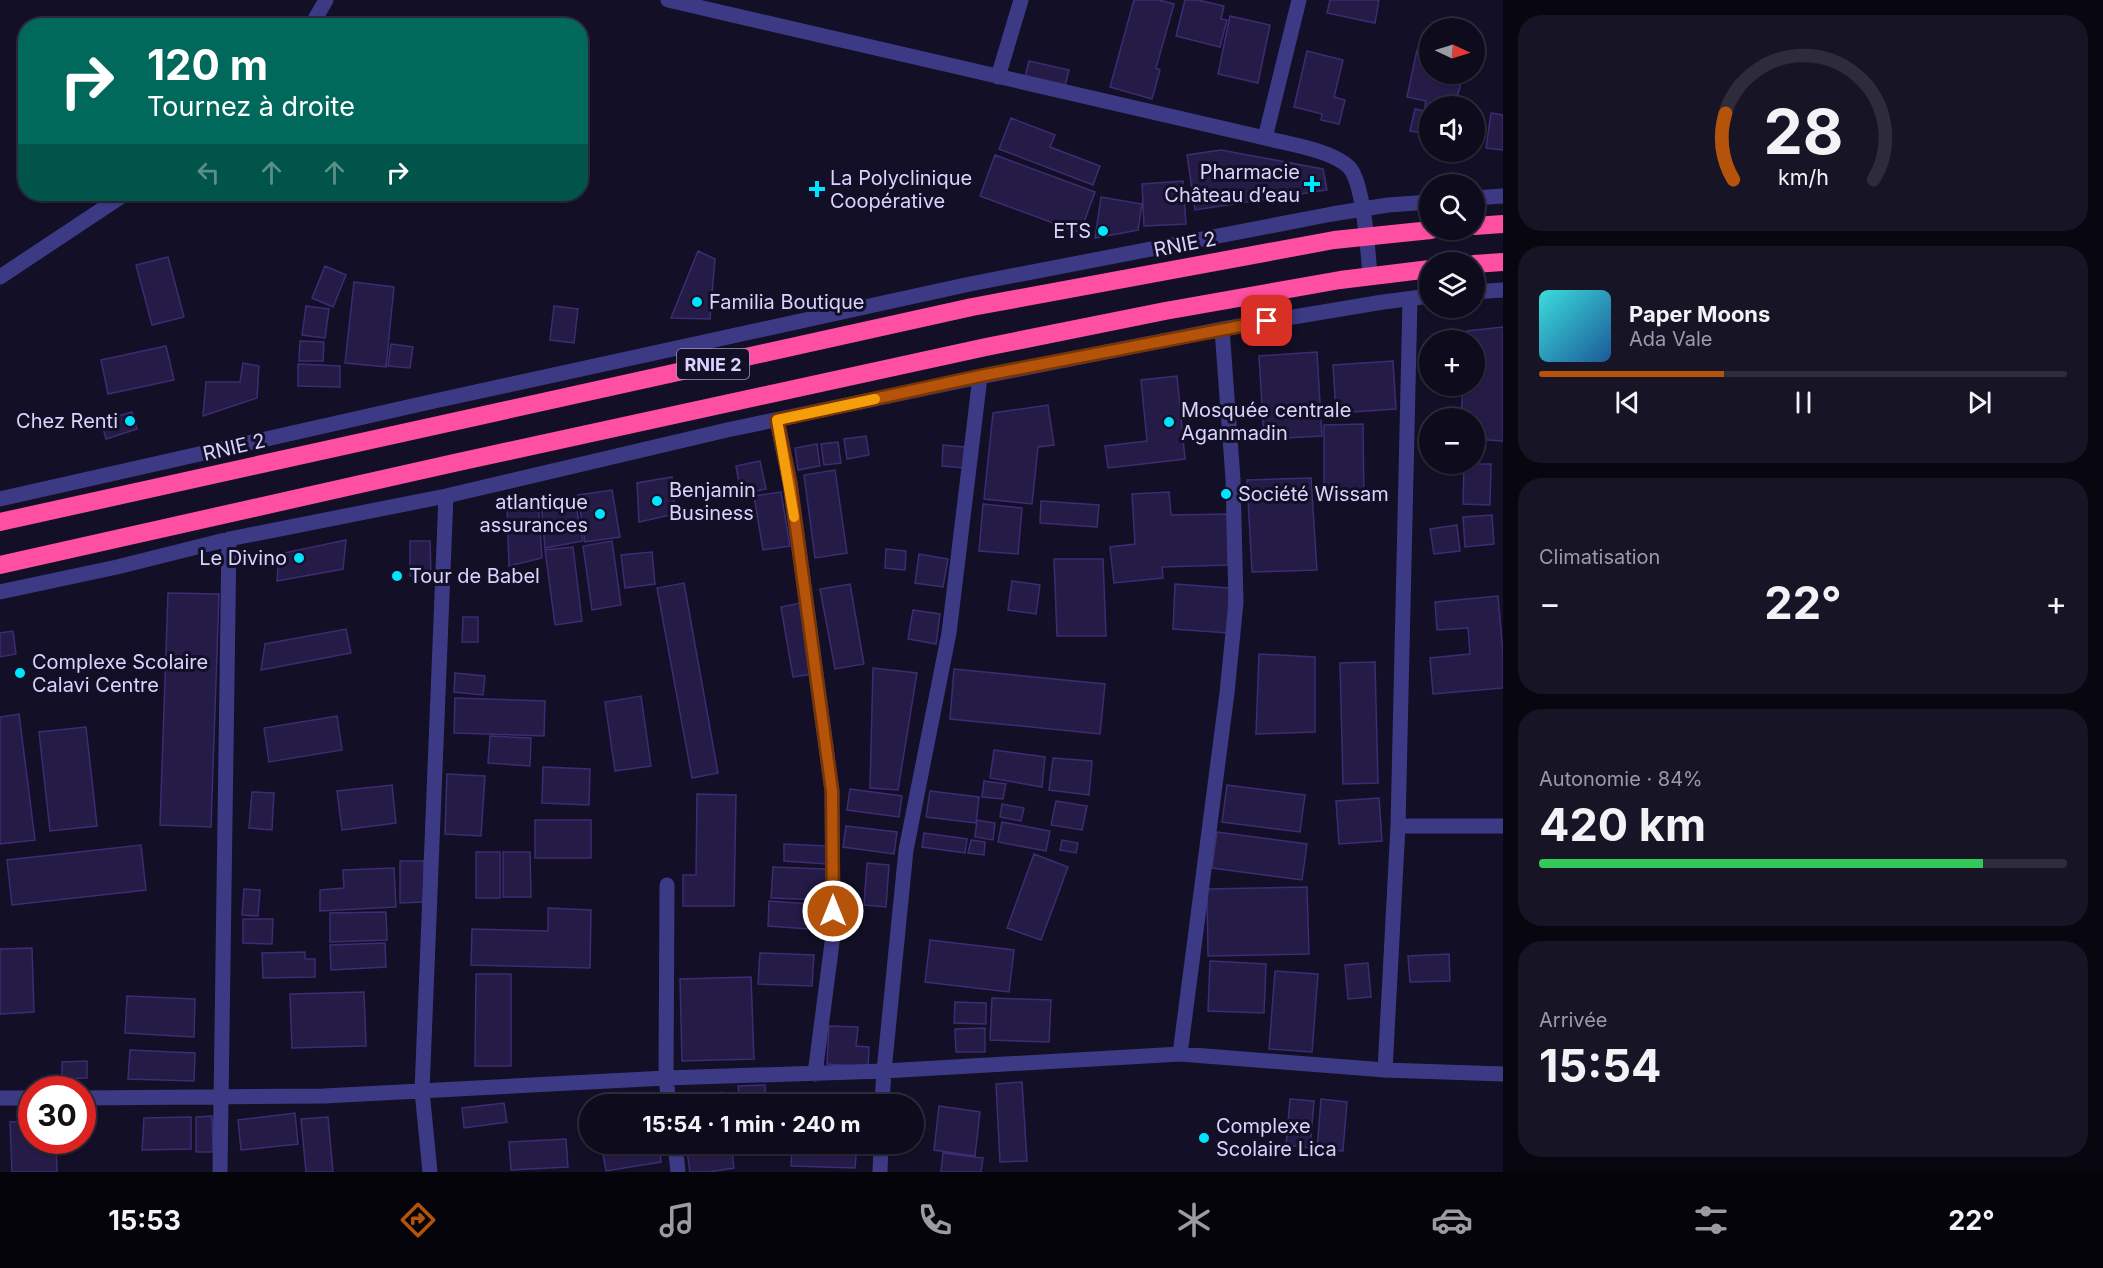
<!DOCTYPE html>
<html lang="fr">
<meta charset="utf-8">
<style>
:root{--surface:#0e0b1c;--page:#171425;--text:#f1f3f6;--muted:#9b9ba3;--line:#2e2b3b;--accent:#b45309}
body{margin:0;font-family:Inter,sans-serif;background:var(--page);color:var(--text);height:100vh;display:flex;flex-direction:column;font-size:22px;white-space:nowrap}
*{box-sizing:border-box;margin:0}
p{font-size:20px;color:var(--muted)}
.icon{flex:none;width:33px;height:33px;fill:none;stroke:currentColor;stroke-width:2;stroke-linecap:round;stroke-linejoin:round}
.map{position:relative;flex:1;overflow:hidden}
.details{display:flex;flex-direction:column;gap:15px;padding:15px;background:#08060f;width:600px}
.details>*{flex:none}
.hud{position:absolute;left:18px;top:18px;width:570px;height:183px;border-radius:24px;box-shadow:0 2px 4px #0004,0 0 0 2px var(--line);background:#00695c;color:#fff;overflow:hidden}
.needle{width:39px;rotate:94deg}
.buttons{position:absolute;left:1419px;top:18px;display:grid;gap:12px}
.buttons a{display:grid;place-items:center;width:66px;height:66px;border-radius:50%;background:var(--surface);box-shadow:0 2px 4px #0004,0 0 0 2px var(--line);font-size:30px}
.speed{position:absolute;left:18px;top:1076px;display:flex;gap:12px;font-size:30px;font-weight:700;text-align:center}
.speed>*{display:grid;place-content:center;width:78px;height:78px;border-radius:50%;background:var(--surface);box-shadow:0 2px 4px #0004,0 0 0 2px var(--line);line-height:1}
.speed .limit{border:9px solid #d22;background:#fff;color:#111}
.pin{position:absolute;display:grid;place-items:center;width:51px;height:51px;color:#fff;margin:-26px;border-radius:12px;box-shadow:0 3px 9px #0006}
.me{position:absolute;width:66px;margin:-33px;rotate:0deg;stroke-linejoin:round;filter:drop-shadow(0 0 4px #0008)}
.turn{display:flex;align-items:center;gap:21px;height:126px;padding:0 30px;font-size:27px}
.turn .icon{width:78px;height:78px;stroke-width:2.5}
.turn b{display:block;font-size:42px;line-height:51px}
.lanes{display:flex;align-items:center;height:57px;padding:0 30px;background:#0003;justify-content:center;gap:30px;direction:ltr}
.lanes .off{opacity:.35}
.big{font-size:45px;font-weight:700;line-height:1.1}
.details .widget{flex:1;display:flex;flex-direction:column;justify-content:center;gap:9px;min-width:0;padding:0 21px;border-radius:24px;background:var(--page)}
.details .dial{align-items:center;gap:0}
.dial svg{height:156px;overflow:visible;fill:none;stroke:var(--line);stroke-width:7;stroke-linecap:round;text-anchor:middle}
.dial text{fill:var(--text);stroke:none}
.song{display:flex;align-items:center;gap:18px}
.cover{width:72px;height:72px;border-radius:9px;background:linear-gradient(135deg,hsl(180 70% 55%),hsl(210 70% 35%))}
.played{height:6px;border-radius:3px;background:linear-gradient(90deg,var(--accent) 35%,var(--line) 35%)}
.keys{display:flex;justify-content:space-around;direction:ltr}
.heat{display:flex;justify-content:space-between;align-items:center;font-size:33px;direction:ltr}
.charge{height:9px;border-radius:4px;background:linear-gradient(90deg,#34c759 84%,var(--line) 0)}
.trip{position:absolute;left:579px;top:1094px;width:345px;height:60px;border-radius:30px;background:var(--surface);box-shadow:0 2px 4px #0004,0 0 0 2px var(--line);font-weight:700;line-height:60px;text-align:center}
.dock{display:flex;height:96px;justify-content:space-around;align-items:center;background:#06040b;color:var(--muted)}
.dock .icon{width:42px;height:42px}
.dock .on{color:var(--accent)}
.dock b{font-size:27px;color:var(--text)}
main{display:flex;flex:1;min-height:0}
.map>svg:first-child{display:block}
</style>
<main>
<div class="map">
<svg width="1503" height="1172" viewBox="0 0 1503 1172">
<rect width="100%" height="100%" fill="#130f26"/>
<path fill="#241b47" stroke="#3b2d73" stroke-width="1.5" d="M1134,0h25l15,4 -18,64 4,2 -8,29 -42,-12z
M1185,0h13l26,6 -3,13 6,1 -7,27 -44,-11z
M1330,0h49l-4,23 -48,-10z
M1230,16l40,9 -12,58 -40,-9z
M1417,50l13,3v21h33l-8,32h-25v29l-20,-4 5,-22 9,2 2,-10 -19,-4z
M1307,51l36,9 -9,37 11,3 -6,24 -18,-4 1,-6 -28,-7z
M1029,61l40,9 -4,16 -40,-9z
M1491,113l12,2v35l-17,-2z
M1011,118l44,17 -5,12 50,19 -7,19 -94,-36z
M1221,150l102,19 4,21 -132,20 -8,-55z
M995,155l100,37 -15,41 -100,-37z
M1183,181l3,43 -42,2 -2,-42z
M1101,197l41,7 -4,26 -43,8z
M698,251l17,8 -5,60 -39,-1z
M168,257l16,60 -32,8 -16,-60z
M325,266l21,9 -13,32 -21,-9z
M354,282l40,5 -8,80 -41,-4z
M306,306l23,3 -4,29 -23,-3z
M554,306l24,3 -4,34 -24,-3z
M1503,327v114l-29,-2v-21h-13l2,-32h11v-46h-8l1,-9z
M300,341l24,1 -1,19h-24z
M391,344l22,3 -3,21 -22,-2z
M166,346l8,34 -66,14 -7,-34z
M1317,352l5,84 -58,3 -5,-83z
M1393,361l3,48 -60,4 -3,-48z
M243,363l16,3 -2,32 -54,18 3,-34h34z
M298,364l42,2v21l-42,-1z
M1177,376l8,83 -77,9 -3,-22 42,-5 -6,-61z
M1048,405l6,40 -16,2 -6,57 -48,-5 9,-86z
M132,412l5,17 -31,10 -5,-18z
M1363,424l1,75h-40v-74z
M866,436l3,19 -22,4 -3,-20z
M838,442l3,21 -17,2 -3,-21z
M817,444l3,22 -22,4 -3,-22z
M943,445l22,2 -1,21 -22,-2z
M760,461l6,28 -25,5 -5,-28z
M1464,464h27l-1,41 -27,-1z
M835,470l12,83 -32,5 -11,-83z
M672,477l3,37 -36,8 -2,-39z
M1311,478l6,92 -65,2 -5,-92z
M612,490l8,47 -35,5 -7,-47z
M781,492l9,54 -27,4 -9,-54z
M1169,492l2,23 56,-1 1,51 -66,2 1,11 -49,5 -4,-36 25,-3 -3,-50z
M574,496l9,45 -38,7 -4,-46z
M1041,501l58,4 -2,22 -57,-4z
M538,503l4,55 -33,8 -2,-57z
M983,504l39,4 -4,46 -39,-3z
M1492,515l2,29 -29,3 -2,-30z
M1457,525l3,26 -26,3 -4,-25z
M346,540l-3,29 -66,12 2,-27z
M410,541h20l1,35h-21z
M612,541l9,64 -29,5 -9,-64z
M573,547l9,74 -27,4 -10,-75z
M886,549l20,2 -1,19 -20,-2z
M652,552l3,32 -30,4 -4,-33z
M919,554l29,5 -5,28 -28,-4z
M1054,559h49l3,77h-49z
M1012,581l28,4 -4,29 -28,-4z
M684,583l34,190 -26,5 -35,-190z
M850,584l14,80 -29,5 -15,-80z
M1175,584l54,4 -1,45 -55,-4z
M168,593l51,1 -8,233 -51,-2z
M1498,596l5,58v34l-70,6 -3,-36 40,-4 -2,-26 -31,2 -2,-28z
M801,603l12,71 -20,3 -12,-70z
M913,610l27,4 -4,30 -28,-5z
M463,617h15v25h-16z
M346,629l5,24 -90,17 4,-26z
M13,631l3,23 -16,3v-24z
M1259,654l56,3v75l-59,2z
M1375,662l3,121 -35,1 -3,-121z
M873,668l44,5 -19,117 -28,-2z
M954,669l151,15 -5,50 -150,-15z
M455,673l30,3 -2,19 -29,-3z
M641,696l10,70 -36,5 -10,-69z
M455,698l90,3 -1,35 -90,-3z
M19,714l16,126 -35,4v-127z
M337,716l5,34 -73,12 -5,-34z
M86,727l11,99 -47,5 -11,-99z
M490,736l41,2 -1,28 -42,-3z
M994,750l51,7 -3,30 -52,-9z
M1053,758l39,3 -3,34 -40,-5z
M543,767l47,2 -1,36 -47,-2z
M447,774l38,2 -4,60 -36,-2z
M984,781l22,3 -3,15 -21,-2z
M392,785l4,38 -54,7 -5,-39z
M1227,785l78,10 -5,37 -78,-10z
M850,789l52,7 -3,21 -52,-7z
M930,791l49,6 -3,26 -50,-6z
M252,792l22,1 -2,37 -23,-2z
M697,794l39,1 -2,111h-51v-31h13z
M1379,798l3,43 -43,3 -3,-43z
M1056,801l31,5 -5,24 -31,-5z
M1002,804l22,4 -3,13 -21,-4z
M535,820h56v38h-56z
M977,820l18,3 -2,17 -18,-3z
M1002,822l48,9 -4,20 -48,-9z
M846,826l51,6 -3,22 -51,-7z
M1217,832l90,12 -5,36 -90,-12z
M924,833l43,6 -2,14 -43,-6z
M971,840l14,2 -1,13 -16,-2z
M1062,840l16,3 -2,10 -16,-3z
M784,844l44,2 -1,18 -43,-3z
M141,845l5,45 -134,15 -5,-45z
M476,852h24v46h-24z
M503,852h27l1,45h-28z
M1034,854l34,13 -27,73 -34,-12z
M400,861h24v41l-24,1z
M867,863l22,2 -3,42 -22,-2z
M773,867l53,2 -1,31 -54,-2z
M394,868l2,39 -76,4v-21l24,-2 -1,-18z
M1307,887l2,67 -101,2 -1,-67z
M244,889l16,1 -2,26 -16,-1z
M769,901l55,4 -2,25 -54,-4z
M548,908l43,2 -1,58 -119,-3 1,-36 76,2z
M386,912l1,28 -57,2v-29z
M243,919h30l-1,25 -29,-1z
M930,940l84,10 -5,42 -84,-10z
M385,943l1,24 -55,3 -1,-25z
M32,948l2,64 -34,2v-65z
M305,952v7h10v18l-52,1 -1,-25z
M760,953l54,2 -2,31 -54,-2z
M1449,954l1,27 -40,1 -2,-26z
M1210,961l56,3 -2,49 -56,-2z
M1368,963l3,34 -23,2 -3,-34z
M1275,971l43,3 -6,78 -43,-3z
M476,974h35v92h-36z
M751,977l3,82 -72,2 -2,-82z
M364,992l2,54 -74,2 -2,-54z
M127,996l68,3 -1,38 -69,-4z
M992,998l59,2 -2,42 -59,-2z
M955,1002l31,1v21l-32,-1z
M829,1026l29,1 -2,19 13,1 -1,20 -41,-3z
M985,1028v24h-29l-1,-23z
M130,1050l65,3 -1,28 -66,-2z
M87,1061v17l-25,1v-17z
M1022,1082l5,79 -27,1 -4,-78z
M765,1085l1,19h-26l-2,-18z
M722,1092l2,12h-45l-1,-5z
M793,1098h48l11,6h-59z
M1290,1099l24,2 -4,47 -24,-3z
M1321,1099l26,3 -4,49 -26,-2z
M504,1103l3,19 -43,6 -2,-20z
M939,1106l41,6 -5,44 -41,-6z
M295,1113l3,31 -57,6 -3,-30z
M212,1116l1,36h-17v-35z
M191,1117v32l-49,1 2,-32z
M328,1117l5,55h-27l-5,-53z
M32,1121v19h42l1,7 -19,1 1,24h-45l-2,-50z
M566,1139l2,28 -57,3 -2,-28z
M601,1143h58l2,19 -55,9z
M686,1143h45l3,25 -25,4h-19z
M792,1143h65l-2,25 -64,-2z
M943,1153l40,5 -2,14h-40z"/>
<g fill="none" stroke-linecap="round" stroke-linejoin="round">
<path stroke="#3d3a85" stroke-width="15" d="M668,0l597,138c24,6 66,12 84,29 15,16 19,85 21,109
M311,26l15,-26
M998,77l23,-77
M1265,138l34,-138
M1474,198l29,-2
M0,277l125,-83
M1474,292l29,-2
M777,420l13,63 42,308 1,144 -18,139
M0,499l430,-97 540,-118 362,-70 56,-9 42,-3
M0,592l117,-25 112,-28 217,-43 281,-66 253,-53 242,-48 161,-27 47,-6
M1398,826h105
M667,885l-1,193 3,26
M1180,1054l47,-361 9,-91 -3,-123 -11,-150
M1385,1070l13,-244 12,-527
M0,1098h32
M82,1098l242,-2 342,-18 218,-7 296,-17 205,16 118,4
M882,1104l2,-33 22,-221 43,-217 31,-256
M675,1143l3,29
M220,1172l9,-633
M430,1172l-8,-81 24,-595
M880,1172l1,-29"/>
<path stroke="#ff4fa3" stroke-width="18" d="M1474,226l29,-2
M1474,264l29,-2
M0,522l972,-215 362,-67 97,-10
M0,565l454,-102 532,-116 179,-36 175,-31 90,-11"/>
</g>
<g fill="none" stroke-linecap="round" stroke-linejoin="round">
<defs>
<path id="route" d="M833,911l-1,-120 -42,-308 -13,-63 203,-44 287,-55"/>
</defs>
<use href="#route" stroke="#753606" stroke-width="15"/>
<use href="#route" stroke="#b45309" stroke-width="10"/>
<path stroke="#f59e0b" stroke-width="10" d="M794,517l-17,-97 98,-21"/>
</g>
<g fill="#00e5ff" stroke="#130f26" stroke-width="2">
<path d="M1309 175h6v6h6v6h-6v6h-6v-6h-6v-6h6z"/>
<path d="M814 180h6v6h6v6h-6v6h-6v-6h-6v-6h6z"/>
<circle cx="1103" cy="231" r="6"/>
<circle cx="697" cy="302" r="6"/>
<circle cx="130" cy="421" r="6"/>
<circle cx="1169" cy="422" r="6"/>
<circle cx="1226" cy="494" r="6"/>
<circle cx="657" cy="501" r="6"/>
<circle cx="600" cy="514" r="6"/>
<circle cx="299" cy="558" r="6"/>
<circle cx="397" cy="576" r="6"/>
<circle cx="20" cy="673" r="6"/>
<circle cx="1204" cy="1138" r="6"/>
</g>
<g text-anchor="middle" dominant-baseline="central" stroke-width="6" stroke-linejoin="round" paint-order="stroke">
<rect fill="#130f26" stroke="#9e99be" stroke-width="1.5" x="677" y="349" width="72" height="30" rx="4.5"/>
<g font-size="18" font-weight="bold" fill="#d9d4ff">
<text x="713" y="364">RNIE 2</text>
</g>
<g font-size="20" fill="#d9d4ff" stroke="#130f26" text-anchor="start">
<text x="1300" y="172" text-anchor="end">Pharmacie<tspan x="1300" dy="23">Château d’eau</tspan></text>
<text x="830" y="178">La Polyclinique<tspan x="830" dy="23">Coopérative</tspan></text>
<text x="1091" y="231" text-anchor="end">ETS</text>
<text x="709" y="302">Familia Boutique</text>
<text x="1181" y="410">Mosquée centrale<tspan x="1181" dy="23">Aganmadin</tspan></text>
<text x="118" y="421" text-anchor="end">Chez Renti</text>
<text x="669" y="490">Benjamin<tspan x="669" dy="23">Business</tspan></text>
<text x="1238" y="494">Société Wissam</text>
<text x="588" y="502" text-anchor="end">atlantique<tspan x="588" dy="23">assurances</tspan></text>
<text x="287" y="558" text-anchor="end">Le Divino</text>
<text x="409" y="576">Tour de Babel</text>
<text x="32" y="662">Complexe Scolaire<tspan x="32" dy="23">Calavi Centre</tspan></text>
<text x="1216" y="1126">Complexe<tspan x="1216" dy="23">Scolaire Lica</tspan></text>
</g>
<g font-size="20" fill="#d9d4ff" stroke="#130f26">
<text transform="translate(1185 244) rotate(-11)">RNIE 2</text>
<text transform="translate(234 447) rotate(-13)">RNIE 2</text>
</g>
</g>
</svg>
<div class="buttons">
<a><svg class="needle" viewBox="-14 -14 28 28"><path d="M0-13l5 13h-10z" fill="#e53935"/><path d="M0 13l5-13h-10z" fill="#9b9ba3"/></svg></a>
<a><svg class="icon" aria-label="sound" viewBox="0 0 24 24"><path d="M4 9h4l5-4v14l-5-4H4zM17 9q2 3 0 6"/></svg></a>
<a><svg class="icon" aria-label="search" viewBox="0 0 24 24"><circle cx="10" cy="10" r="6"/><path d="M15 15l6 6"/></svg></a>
<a><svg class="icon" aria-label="layers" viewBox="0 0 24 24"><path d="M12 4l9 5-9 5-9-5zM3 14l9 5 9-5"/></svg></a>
<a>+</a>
<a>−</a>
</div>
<div class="speed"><div class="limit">30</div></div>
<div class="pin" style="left:1267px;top:321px;background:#d93025"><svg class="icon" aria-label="arrive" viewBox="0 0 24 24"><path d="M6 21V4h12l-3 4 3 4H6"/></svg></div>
<svg class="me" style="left:833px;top:911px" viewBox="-20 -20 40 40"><circle r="17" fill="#b45309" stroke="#fff" stroke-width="3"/><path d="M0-11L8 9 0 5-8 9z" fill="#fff"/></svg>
<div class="trip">15:54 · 1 min · 240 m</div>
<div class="hud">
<div class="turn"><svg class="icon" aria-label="right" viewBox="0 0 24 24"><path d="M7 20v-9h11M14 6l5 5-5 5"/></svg><div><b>120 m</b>Tournez à droite</div></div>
<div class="lanes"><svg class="icon off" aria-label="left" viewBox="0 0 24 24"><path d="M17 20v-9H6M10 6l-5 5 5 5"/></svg><svg class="icon off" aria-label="ahead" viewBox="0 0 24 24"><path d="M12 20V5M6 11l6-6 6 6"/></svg><svg class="icon off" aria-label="ahead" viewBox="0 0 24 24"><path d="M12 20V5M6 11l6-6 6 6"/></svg><svg class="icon" aria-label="right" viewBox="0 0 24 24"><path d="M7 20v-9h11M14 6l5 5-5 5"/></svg></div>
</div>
</div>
<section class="details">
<div class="widget dial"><svg viewBox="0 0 100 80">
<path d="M14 69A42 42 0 1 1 86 69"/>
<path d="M14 69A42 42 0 0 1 10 35" stroke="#b45309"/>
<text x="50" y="56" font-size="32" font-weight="700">28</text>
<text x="50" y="72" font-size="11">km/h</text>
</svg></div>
<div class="widget">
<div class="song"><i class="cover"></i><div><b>Paper Moons</b><p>Ada Vale</p></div></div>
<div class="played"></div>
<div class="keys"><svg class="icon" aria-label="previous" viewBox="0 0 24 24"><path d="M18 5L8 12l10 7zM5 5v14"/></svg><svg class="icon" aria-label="pause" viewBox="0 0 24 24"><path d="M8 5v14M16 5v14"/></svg><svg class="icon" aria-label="next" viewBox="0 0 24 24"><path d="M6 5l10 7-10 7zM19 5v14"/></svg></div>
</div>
<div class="widget"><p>Climatisation</p>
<div class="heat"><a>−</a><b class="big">22°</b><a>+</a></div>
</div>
<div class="widget"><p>Autonomie · 84%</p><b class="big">420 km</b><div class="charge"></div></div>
<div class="widget"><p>Arrivée</p><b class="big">15:54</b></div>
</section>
</main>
<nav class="dock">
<b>15:53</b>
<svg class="icon on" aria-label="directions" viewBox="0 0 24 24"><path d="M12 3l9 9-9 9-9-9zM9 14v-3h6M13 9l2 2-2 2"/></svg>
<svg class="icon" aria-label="music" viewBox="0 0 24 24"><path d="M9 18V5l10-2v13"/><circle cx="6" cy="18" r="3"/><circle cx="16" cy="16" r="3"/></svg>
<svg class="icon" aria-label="phone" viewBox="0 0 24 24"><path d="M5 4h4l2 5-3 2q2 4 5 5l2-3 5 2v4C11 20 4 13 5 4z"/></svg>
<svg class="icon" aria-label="climate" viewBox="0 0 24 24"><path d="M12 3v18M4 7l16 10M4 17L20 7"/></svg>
<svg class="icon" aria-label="car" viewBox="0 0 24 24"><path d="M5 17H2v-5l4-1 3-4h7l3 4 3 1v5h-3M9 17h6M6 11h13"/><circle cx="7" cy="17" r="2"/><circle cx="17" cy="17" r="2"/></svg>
<svg class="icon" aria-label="filters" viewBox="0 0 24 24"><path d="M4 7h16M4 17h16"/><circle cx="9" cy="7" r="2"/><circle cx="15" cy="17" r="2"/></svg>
<b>22°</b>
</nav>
